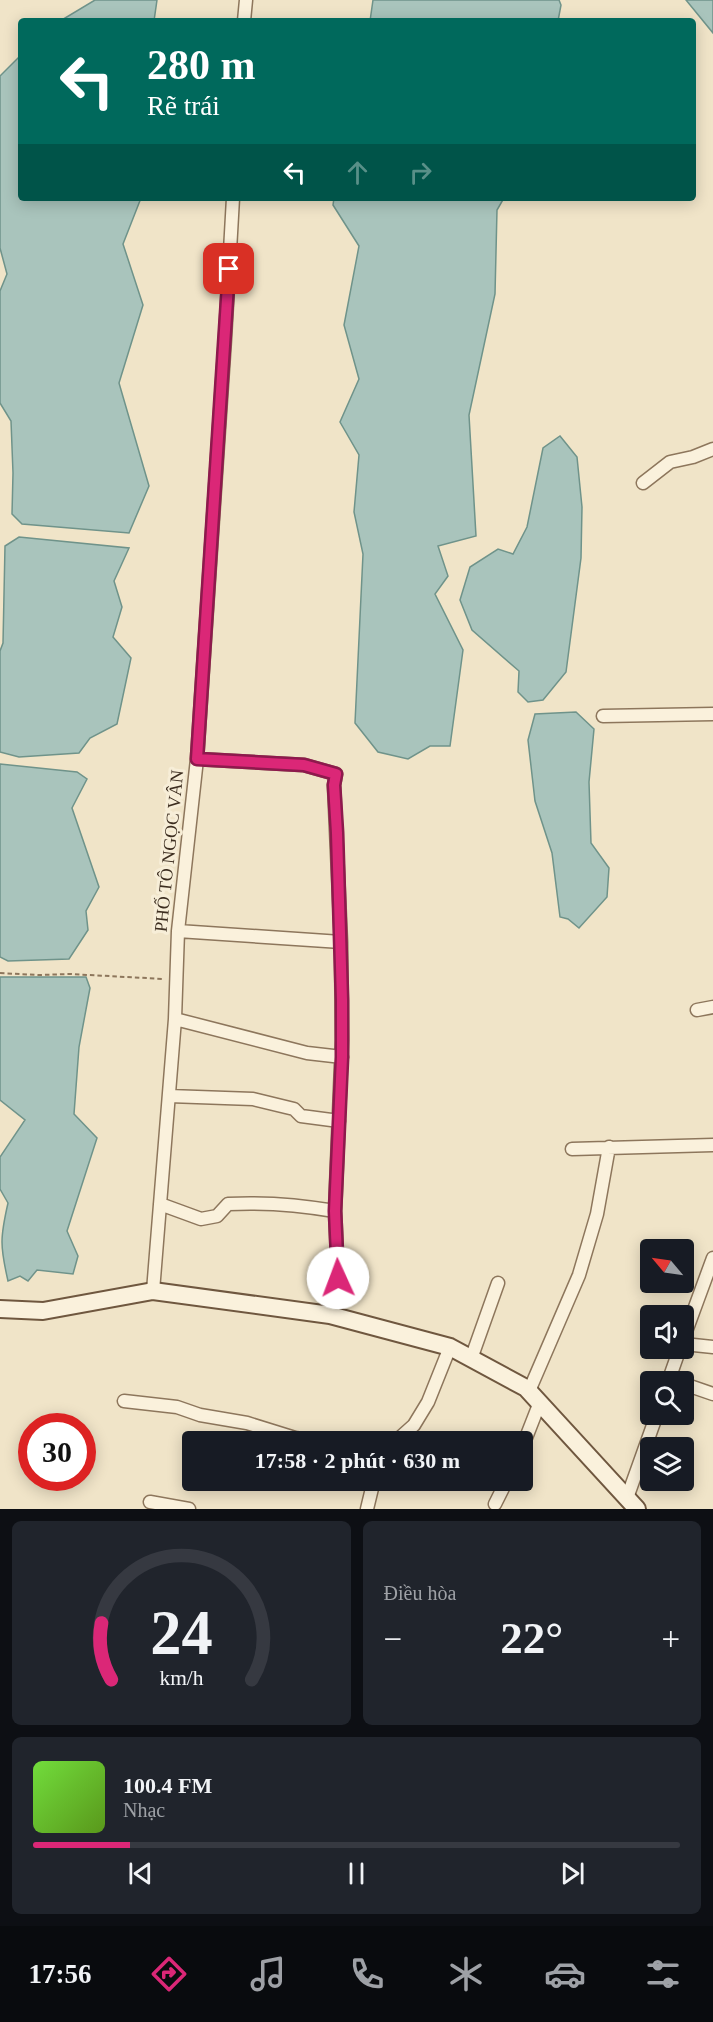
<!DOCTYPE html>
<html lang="vi">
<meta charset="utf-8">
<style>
:root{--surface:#171b24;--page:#20242c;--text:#f1f3f6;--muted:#9ea1a6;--line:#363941;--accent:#db2777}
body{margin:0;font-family:"Times New Roman",serif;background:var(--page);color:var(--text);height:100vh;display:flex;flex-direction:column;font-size:22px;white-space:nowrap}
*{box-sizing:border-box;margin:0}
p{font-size:20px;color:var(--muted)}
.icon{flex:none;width:33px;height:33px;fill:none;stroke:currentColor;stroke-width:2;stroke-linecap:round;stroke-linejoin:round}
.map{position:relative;height:1509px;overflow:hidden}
.sheet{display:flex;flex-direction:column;gap:12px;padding:12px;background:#0d0f14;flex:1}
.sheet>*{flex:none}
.guide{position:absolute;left:18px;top:18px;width:678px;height:183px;border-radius:6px;box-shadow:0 3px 15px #0003;background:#00695c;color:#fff;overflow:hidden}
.needle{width:39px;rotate:299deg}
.tools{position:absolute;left:640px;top:1239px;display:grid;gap:12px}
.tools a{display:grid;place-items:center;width:54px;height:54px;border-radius:6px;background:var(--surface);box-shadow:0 3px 15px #0003;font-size:30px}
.speed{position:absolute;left:18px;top:1413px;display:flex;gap:12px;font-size:30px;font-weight:700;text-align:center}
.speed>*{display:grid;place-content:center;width:78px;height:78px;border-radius:50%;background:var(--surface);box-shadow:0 3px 15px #0003;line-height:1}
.speed .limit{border:9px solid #d22;background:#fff;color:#111}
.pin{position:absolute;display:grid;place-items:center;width:51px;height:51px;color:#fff;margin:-26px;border-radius:12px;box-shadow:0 3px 9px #0006}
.me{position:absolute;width:66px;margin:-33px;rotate:358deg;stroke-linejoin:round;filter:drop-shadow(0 0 4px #0008)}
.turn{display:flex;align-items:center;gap:21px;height:126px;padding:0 30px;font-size:27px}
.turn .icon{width:78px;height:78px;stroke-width:2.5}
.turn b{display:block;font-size:42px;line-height:51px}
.lanes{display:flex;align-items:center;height:57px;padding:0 30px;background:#0003;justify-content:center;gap:30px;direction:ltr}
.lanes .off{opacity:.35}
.big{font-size:45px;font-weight:600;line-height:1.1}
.sheet .card{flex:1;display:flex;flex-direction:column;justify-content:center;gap:9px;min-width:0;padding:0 21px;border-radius:9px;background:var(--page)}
.sheet .dial{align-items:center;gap:0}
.dial svg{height:156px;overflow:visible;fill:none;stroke:var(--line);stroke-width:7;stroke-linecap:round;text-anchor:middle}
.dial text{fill:var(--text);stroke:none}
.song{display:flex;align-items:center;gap:18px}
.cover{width:72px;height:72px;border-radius:9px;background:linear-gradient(135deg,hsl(100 70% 55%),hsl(90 70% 35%))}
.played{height:6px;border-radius:3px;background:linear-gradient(90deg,var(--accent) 15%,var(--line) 15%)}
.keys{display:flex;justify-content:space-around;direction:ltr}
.heat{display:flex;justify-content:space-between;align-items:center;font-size:33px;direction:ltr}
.sheet .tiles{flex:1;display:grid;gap:12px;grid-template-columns:1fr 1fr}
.card:last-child{grid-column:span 2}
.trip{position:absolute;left:182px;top:1431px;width:351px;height:60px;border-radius:6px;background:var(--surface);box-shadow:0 3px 15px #0003;font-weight:600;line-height:60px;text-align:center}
.tab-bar{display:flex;height:96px;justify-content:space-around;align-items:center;background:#090b0e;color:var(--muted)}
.tab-bar .icon{width:42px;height:42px}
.tab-bar .current{color:var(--accent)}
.tab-bar b{font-size:27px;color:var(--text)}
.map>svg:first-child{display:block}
</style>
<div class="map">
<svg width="713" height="1509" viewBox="0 0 713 1509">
<rect width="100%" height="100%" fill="#f0e4c8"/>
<path fill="#a9c4bc" stroke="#6f938a" stroke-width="1.5" d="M95,0h62l-3,21h-94z
M373,0h186l2,5 -3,16h-188z
M686,0h27v33z
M21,55v143h120l-18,46 20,61 -24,78 30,103 -20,47 -107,-9 -10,-10 1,-41 -2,-52 -11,-18v-112l7,-17 -7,-26v-172z
M334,198h170l-7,12 -2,84 -26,121 7,121 -38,10 10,30 -13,18 28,56 -13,96h-20l-22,13 -30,-7 -23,-29 8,-169 -9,-42 5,-57 -19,-33 19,-43 -15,-54 15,-79 -26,-41z
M560,436l17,21 5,50 -1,51 -15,114 -23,28 -15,2 -10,-10 1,-21 -47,-41 -12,-30 10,-33 28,-18 15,5 14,-27 16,-79z
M19,537l110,11 -15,33 8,26 -9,30 18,21 -14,66 -27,14 -11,15 -60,4 -19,-5v-101l3,-8 2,-97z
M576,712l18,17 -5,53 2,61 18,25 -2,29 -28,31 -11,-9 -8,-2 -8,-64 -17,-52 -7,-61 7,-26z
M0,764l77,8 10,7 -15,29 27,79 -13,24 2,19 -19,29 -61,2 -8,-4z
M0,977h86l4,11 -11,59 -5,67 23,24 -30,93 11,25 -5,18 -36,-4 -9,11 -8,-5 -12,5c-8,-35 -8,-43 0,-78l-8,-14v-32l25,-37 -25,-20z"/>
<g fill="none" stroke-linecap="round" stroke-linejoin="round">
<defs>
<path id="street" d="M244,21l2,-21
M643,483l27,-21 23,-5 20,-8
M603,716l110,-2
M197,759l107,6 32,9 -2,11 7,157 1,98 -7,171 3,67 -8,37
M178,931l163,11
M697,1010l16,-3
M175,1019l132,34 35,4
M169,1096l84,3 41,10 7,7 38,5
M572,1149l141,-4
M160,1204l41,15 16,-3 11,-12c36,-2 72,1 107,7
M153,1291l22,-272 3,-88 19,-172 28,-420 8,-141
M684,1337l29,-79
M684,1344l29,3
M471,1359l27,-76
M668,1382l12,-34
M684,1384l29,10
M529,1391l50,-116 18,-61 12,-67
M124,1401l53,6 23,8 47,8 48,15 28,4
M395,1442l19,-17 14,-23 22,-55
M522,1448l18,-46
M627,1498l30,-84
M150,1502l39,7
M495,1504l12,-24
M367,1509l7,-29"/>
<path id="secondary" d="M0,1309l43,2 110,-20 177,24 120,32 76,41 111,121"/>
</defs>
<use href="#street" stroke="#8d765c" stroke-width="15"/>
<use href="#secondary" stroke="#6f573f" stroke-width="20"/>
<path stroke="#8d765c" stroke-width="2" stroke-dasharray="4.5 3" stroke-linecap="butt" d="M0,973l38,2 32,-1 94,5"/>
<use href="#street" stroke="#faf1dc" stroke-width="12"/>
<use href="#secondary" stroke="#faf1dc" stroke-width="16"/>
</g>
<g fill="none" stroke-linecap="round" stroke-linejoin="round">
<defs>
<path id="route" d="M229,269l-32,490 107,6 32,9 -2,11 3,48 5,167v57l-7,154 3,67"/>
</defs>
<use href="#route" stroke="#8e194d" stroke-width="15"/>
<use href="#route" stroke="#db2777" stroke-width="10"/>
</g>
<g text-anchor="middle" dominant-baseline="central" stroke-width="6" stroke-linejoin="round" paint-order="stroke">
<g font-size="18" fill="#3d2e20" stroke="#f7eed8">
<text transform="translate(169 851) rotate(-84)">PHỐ TÔ NGỌC VÂN</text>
</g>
</g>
</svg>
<div class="tools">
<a><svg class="needle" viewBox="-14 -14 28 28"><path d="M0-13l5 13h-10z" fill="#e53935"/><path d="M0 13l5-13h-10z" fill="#9ea1a6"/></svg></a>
<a><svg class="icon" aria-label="sound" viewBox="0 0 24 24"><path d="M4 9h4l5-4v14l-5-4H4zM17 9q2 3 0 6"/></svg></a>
<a><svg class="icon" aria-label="search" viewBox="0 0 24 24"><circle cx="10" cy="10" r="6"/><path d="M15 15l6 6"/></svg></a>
<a><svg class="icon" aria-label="layers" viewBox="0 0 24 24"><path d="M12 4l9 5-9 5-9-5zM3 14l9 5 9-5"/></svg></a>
</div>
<div class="speed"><div class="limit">30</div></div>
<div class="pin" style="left:229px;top:269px;background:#d93025"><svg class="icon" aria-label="arrive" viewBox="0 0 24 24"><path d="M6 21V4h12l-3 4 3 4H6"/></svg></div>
<svg class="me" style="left:338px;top:1278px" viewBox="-20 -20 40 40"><circle r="19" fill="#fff"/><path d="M0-13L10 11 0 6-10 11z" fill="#db2777"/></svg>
<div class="trip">17:58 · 2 phút · 630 m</div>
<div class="guide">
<div class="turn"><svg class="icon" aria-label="left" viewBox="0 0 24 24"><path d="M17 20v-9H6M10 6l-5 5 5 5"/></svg><div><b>280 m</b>Rẽ trái</div></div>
<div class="lanes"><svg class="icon" aria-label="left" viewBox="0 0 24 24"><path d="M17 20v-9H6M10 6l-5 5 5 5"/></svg><svg class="icon off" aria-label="ahead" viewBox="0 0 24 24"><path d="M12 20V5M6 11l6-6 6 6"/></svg><svg class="icon off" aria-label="right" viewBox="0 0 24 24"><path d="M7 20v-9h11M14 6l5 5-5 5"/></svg></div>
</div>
</div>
<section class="sheet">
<div class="tiles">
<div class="card dial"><svg viewBox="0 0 100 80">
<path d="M14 69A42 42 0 1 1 86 69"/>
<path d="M14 69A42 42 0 0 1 9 40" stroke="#db2777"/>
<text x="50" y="56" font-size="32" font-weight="700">24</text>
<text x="50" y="72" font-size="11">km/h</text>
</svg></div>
<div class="card"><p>Điều hòa</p>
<div class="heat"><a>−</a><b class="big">22°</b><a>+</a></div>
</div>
<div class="card">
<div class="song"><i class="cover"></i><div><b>100.4 FM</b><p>Nhạc</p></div></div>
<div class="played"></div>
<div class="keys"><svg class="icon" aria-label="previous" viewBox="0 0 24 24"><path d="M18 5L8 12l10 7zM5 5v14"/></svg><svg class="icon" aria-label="pause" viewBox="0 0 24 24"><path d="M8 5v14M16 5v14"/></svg><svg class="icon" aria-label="next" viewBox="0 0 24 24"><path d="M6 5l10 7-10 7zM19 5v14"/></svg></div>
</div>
</div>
</section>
<nav class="tab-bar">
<b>17:56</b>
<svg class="icon current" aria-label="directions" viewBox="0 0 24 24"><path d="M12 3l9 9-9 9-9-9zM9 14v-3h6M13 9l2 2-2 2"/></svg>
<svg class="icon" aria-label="music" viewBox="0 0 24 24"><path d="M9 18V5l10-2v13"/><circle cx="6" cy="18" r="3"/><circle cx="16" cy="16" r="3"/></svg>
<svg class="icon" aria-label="phone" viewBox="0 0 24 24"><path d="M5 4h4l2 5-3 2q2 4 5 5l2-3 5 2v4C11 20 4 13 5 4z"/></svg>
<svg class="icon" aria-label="climate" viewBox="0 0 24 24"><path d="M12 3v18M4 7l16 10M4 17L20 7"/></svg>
<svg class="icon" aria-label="car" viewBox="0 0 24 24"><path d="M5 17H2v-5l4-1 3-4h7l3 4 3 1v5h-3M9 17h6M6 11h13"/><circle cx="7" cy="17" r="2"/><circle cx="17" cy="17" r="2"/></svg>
<svg class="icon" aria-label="filters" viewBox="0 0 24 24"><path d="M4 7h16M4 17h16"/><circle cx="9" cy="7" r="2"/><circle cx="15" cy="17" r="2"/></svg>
</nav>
